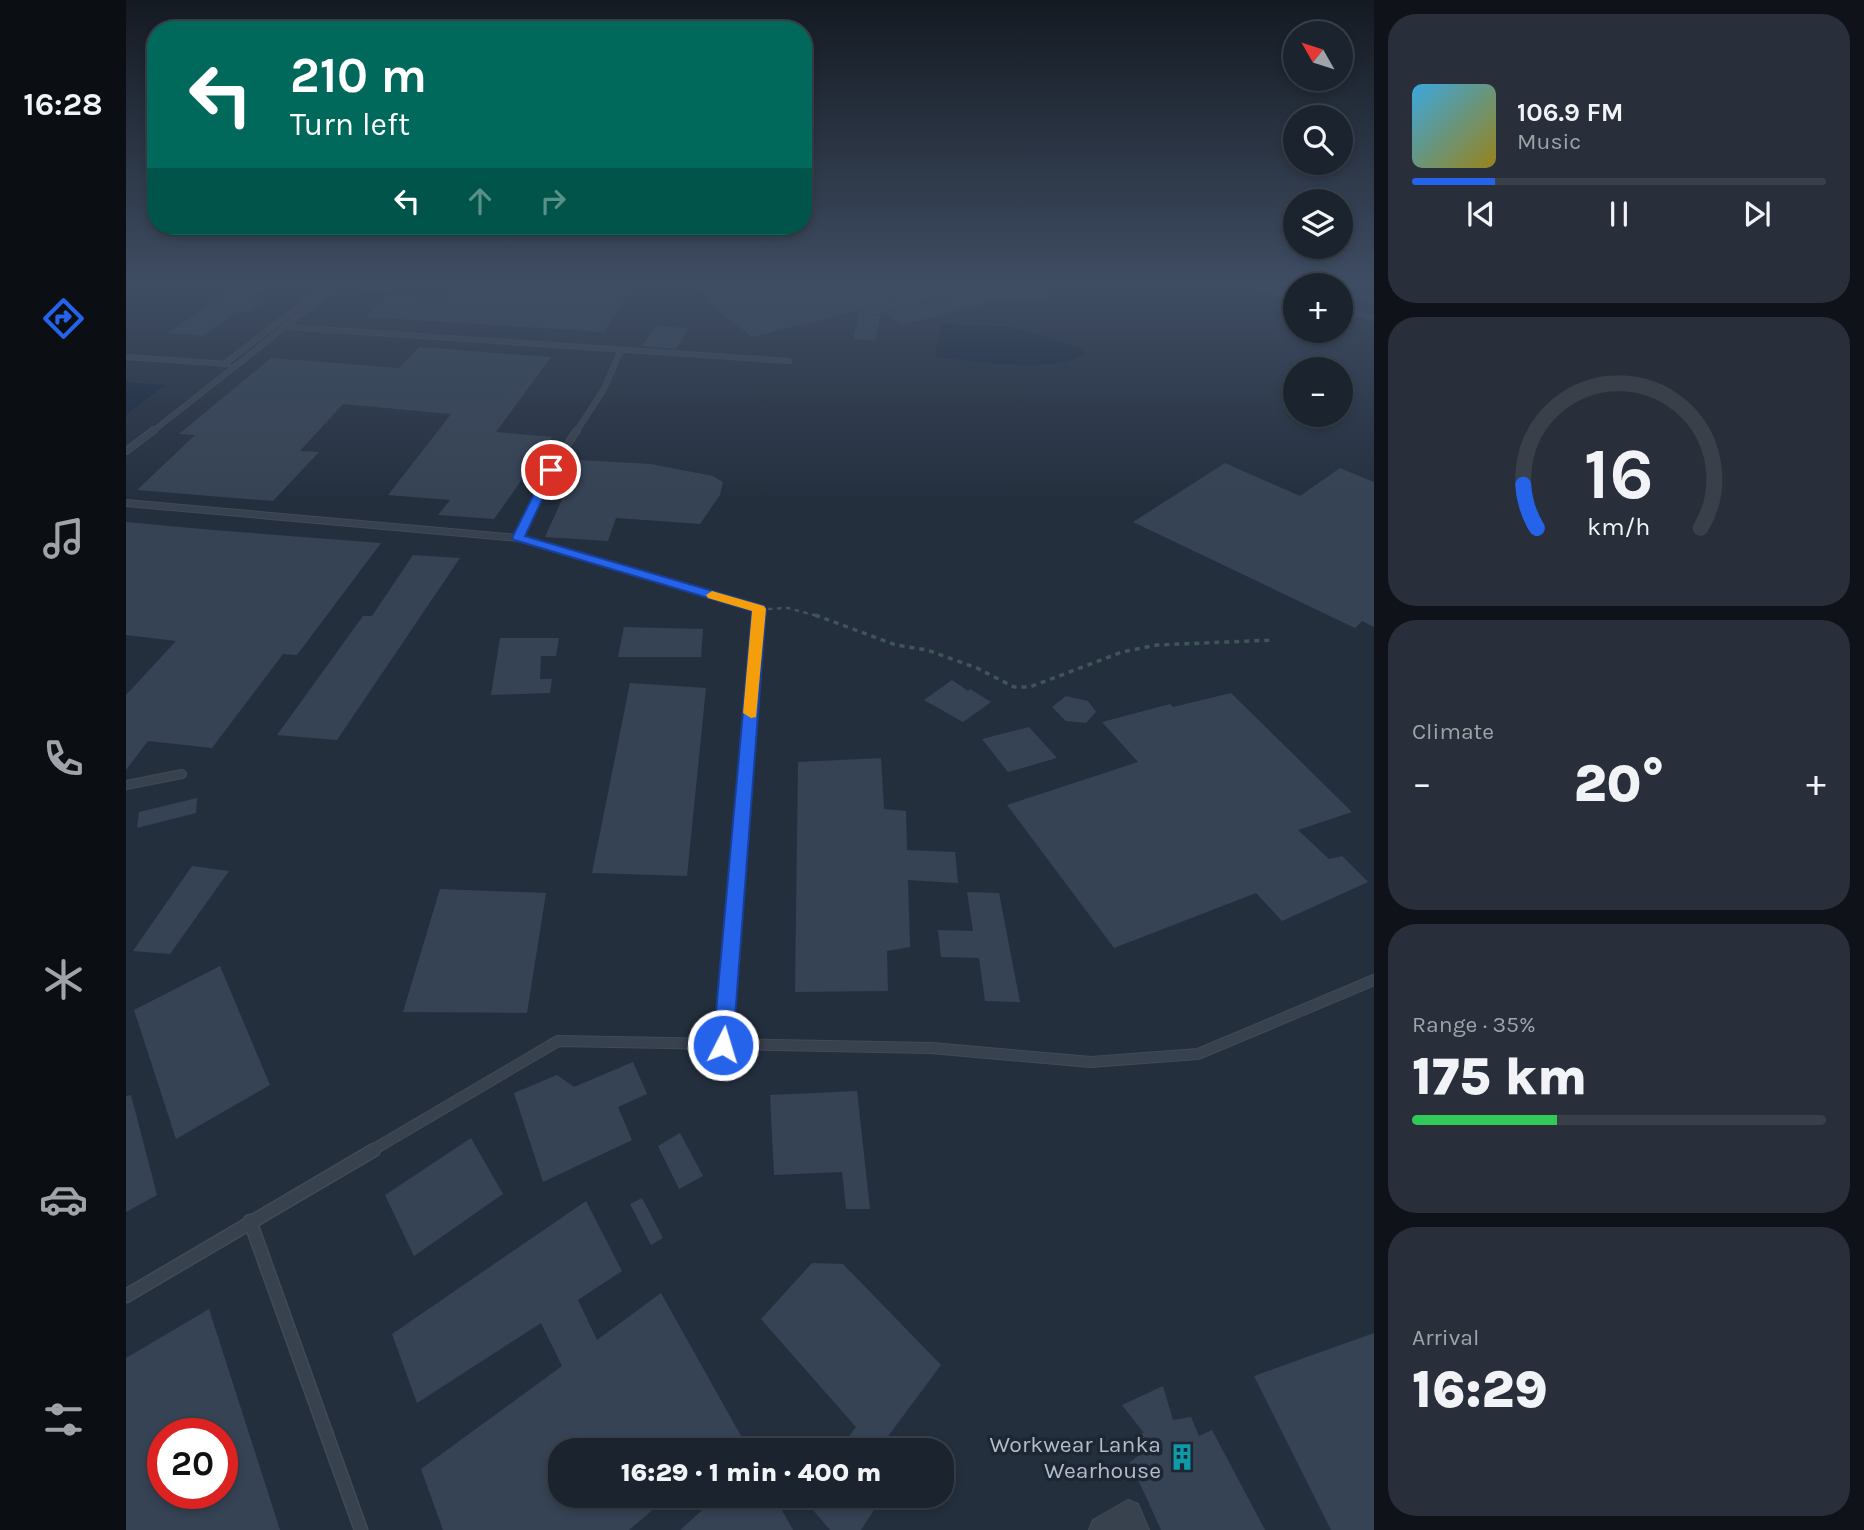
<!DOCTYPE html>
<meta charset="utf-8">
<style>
:root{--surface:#1b232e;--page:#282f3a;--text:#f1f3f6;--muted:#a0a4aa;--line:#39404a;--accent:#2563eb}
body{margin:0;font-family:Karla,sans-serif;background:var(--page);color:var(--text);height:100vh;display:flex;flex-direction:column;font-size:26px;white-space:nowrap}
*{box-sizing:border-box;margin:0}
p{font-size:23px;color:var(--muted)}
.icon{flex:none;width:38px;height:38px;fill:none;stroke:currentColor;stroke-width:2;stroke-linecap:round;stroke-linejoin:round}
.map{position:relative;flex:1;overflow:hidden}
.drawer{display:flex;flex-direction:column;gap:14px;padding:14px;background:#0f1319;width:490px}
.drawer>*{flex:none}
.banner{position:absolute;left:21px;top:21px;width:665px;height:214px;border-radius:28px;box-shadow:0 4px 10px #0003,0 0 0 2px var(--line);background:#00695c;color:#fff;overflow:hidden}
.needle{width:46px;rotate:309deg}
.controls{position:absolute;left:1157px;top:21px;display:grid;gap:14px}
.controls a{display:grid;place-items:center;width:70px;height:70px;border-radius:50%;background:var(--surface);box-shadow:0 4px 10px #0003,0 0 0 2px var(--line);font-size:35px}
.speed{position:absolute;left:21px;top:1418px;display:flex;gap:14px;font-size:35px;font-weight:700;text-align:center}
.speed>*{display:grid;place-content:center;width:91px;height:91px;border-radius:50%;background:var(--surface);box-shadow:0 4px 10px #0003,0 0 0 2px var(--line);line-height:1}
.speed .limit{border:10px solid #d22;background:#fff;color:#111}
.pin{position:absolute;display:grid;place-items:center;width:60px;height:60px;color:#fff;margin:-30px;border:4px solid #fff;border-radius:50%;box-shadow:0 2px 7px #0007}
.me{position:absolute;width:77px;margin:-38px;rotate:5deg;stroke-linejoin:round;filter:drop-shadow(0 0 5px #0008)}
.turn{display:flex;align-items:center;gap:24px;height:147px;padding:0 28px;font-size:32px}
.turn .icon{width:91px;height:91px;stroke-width:2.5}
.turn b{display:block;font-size:49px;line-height:60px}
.lanes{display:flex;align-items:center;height:66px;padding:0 28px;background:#0003;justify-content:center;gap:35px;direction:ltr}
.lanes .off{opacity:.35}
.big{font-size:52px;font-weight:800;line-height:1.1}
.drawer .widget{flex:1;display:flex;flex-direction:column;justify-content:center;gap:10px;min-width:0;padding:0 24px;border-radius:28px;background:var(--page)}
.drawer .dial{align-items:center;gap:0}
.dial svg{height:182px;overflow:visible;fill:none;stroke:var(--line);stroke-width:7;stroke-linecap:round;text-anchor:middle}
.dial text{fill:var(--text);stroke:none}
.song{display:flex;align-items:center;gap:21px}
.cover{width:84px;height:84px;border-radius:10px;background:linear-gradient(135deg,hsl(200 70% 55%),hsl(50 70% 35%))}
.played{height:7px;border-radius:4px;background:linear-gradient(90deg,var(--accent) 20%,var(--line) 20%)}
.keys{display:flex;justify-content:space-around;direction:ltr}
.heat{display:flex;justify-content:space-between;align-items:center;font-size:38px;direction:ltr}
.charge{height:10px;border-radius:5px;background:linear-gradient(90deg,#34c759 35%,var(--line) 0)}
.trip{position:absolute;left:422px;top:1438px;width:406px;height:70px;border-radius:28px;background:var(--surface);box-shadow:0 4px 10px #0003,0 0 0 2px var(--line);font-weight:800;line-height:70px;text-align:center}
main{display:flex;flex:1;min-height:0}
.tabs{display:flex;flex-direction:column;width:126px;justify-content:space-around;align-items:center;background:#0b0e12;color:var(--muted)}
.tabs .icon{width:49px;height:49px}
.tabs .current{color:var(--accent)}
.tabs b{font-size:32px;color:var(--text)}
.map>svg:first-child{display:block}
</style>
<main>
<nav class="tabs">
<b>16:28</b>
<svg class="icon current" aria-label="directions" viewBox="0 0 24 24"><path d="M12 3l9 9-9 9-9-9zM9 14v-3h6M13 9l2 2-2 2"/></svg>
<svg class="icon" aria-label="music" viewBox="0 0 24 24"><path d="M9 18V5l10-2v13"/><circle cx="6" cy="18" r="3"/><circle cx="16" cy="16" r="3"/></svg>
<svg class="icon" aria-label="phone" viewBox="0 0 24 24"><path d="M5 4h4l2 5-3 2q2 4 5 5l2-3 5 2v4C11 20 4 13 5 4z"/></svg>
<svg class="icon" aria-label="climate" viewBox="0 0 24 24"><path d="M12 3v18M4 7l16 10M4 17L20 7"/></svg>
<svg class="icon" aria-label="car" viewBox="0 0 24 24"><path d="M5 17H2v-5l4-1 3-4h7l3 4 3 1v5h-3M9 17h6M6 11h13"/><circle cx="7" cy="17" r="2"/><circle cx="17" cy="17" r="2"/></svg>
<svg class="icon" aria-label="filters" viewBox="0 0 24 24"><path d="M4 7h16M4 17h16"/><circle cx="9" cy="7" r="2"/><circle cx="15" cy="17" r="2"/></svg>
</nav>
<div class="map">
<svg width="1248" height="1530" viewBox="0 0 1248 1530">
<rect width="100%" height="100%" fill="#242f3e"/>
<path fill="#17263c" d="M815,324l69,3 68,20 8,5c-28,24 -114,8 -151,5z
M0,382l39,3 -39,30z"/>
<path fill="#364354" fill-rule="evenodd" d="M111,285l31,1 -16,12 14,1 -17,13 -11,-1 -34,25 -36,-3z
M328,285h178l-27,47 -239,-15 22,-22 60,4z
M590,285h244l-208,52 -48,-37 7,-2 -13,-9z
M857,285h54l10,14 -43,2 -2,-2 -99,26 -19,-12 95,-23z
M755,314l-6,26 -22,-1 5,-21z
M529,326l33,2 -12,21 -34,-3z
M293,347l132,10 -55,75 56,5 -58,82 -56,-4 12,-15 -62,-5 63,-81 -108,-10 -43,47 19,1 -46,49 -136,-11 58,-55 -16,-1 92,-76 128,10z
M454,460l71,4 62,12 10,6 -3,13 -20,29 -84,-6 -8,23 -63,-4z
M1099,463l75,33 40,-28 34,14v145l-12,-6 -7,7 -222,-106z
M0,522l87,8 168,13 -84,112 -14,-1 -71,94 -64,-7 -22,29v-75l50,-54 -50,-6z
M287,555l47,3 -123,182 -60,-5 86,-119h9z
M498,627l79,2 -2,28h-83z
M374,638h59l-3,18h-15l-1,23h12l-2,14 -59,2z
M826,680l16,11 2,-2 21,13 -28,20 -39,-22z
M504,683l76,5 -19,188 -95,-3z
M1105,693l121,119 -54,18 31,29 13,-3 26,26 -86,39 -26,-28 -142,55 -107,-143 131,-43 -36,-40 68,-18 3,3z
M940,696l22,5 8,11 -10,11 -20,-2 -14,-14z
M903,727l28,31 -49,14 -26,-33z
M755,758l3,51 22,2 1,39 48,2 3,31 -50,-3 2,67 -23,4 1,40 -93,1 3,-230z
M71,798l-1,15 -59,15 2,-16z
M66,866l37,5 -59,83 -37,-3z
M314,889l106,4 -19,120 -124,-1z
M841,892l32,1 21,109 -35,-1 -6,-43 -38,-1 -3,-27 35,1z
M94,966l50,119 -94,54 -42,-129z
M507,1062l14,32 -29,13 14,33 -89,42 -29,-89 43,-18 17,12z
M731,1091l13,118h-24l-4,-37 -68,3 -4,-80z
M5,1095l26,100 -31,17v-116z
M554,1133l23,43 -24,13 -21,-43z
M345,1138l32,56 -89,62 -29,-61z
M516,1198l21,40 -12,7 -21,-41z
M460,1201l36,70 -44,29 19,40 64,-47 80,143 -17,15h-164v45h109l-40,34h-186l-22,-61 141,-103 -21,-43 -124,80 -25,-69z
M686,1263l31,1 98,101 -64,86h-39l18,-24 -95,-108z
M83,1309l71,221h-154v-172zM37,1433h59v60h-59z
M1248,1333v197h-43l-77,-154z
M1037,1386l10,34 18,-3 8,19 13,-6 53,100h-104l-31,-68 15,-11 -10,-16 9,-2 -22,-28z
M592,1496h56l19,34h-113z
M675,1496h82l-22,34h-31z"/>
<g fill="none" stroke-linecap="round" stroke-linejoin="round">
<defs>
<path id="lane-far4" d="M222,285l40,3 4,-3
M1125,285l44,12
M1214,309l34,9
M735,314l117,-29
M161,327l502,34
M0,357l102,7
M98,364l103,-79
M26,432l186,-147
M450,432l28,-43 17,-39"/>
<path id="lane-far3" d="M0,451l28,-21
M0,503l392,35 241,71 -1,8
M392,538l33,-68 26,-40"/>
<path id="lane-far2" d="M0,785l56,-11
M613,852l19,-237"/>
<path id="lane-far1" d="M597,1045l16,-194
M245,1151l187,-110 373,7 160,14 107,-8 176,-74"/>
<path id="lane" d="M124,1221l111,309
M0,1296l248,-146"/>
<path id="street" d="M1239,296l9,1v6l-12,-2v-4z
M1002,1500l10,4 11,26h-60l4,-10z"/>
</defs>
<use href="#lane-far4" stroke="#414a57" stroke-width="6"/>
<use href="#lane-far3" stroke="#414a57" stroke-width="8"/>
<use href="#lane-far2" stroke="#414a57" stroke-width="10"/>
<use href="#lane-far1" stroke="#414a57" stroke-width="12"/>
<use href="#lane" stroke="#414a57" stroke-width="15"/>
<use href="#street" stroke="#414a57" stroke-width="2"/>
<path stroke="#3f5557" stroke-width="2.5" stroke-dasharray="4.5 4.5" stroke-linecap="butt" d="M642,609l20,-1 33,9"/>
<path stroke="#3f5557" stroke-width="3.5" stroke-dasharray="5 5" stroke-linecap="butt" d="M689,615l81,30 31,5 50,18 37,19h16l92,-35 35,-7 116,-5"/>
<use href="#lane-far4" stroke="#38414e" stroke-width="4.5"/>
<use href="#lane-far3" stroke="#38414e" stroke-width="6"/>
<use href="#lane-far2" stroke="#38414e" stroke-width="8"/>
<use href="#lane-far1" stroke="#38414e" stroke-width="10"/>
<use href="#lane" stroke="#38414e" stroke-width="12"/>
<use href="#street" fill="#38414e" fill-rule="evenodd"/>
</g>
<linearGradient id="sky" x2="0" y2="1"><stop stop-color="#141a22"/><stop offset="0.57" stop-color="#3f4d63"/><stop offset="1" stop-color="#3f4d63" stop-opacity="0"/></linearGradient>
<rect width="1248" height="499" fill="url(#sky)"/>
<path fill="#2563eb" stroke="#184099" stroke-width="2" d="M421,468l9,2 -31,66 239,70 2,3 -33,436 -3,7 -7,2 -7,-2 -3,-7 39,-434 -238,-71 -2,-2z"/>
<path fill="#f59e0b" d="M586,591l52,15 2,3 -10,108 -5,1 -8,-5 9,-102 -44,-13 -2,-3z"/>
<defs>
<symbol id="building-bare" viewBox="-9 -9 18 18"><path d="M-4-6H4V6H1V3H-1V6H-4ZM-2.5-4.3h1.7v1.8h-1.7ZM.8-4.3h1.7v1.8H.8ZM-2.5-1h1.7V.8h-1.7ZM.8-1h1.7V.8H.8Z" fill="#0f9aa8" stroke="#1d2633" stroke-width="2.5" paint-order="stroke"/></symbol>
</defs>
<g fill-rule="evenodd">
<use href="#building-bare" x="1037" y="1438" width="38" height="38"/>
</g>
<g text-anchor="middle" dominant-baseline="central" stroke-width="7" stroke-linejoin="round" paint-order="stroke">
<g font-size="23" fill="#b4bcc9" stroke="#1d2633" text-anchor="end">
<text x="1035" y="1444">Workwear Lanka<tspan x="1035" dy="26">Wearhouse</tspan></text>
</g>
</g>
</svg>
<div class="controls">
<a><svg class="needle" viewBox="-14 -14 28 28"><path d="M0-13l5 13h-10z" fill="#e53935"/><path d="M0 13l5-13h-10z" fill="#a0a4aa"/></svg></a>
<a><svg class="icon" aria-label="search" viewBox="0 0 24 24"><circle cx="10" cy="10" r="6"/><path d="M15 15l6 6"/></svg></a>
<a><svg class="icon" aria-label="layers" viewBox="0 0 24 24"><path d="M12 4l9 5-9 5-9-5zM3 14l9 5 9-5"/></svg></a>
<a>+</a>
<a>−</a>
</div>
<div class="speed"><div class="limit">20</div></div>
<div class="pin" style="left:425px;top:470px;background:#d93025"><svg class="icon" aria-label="arrive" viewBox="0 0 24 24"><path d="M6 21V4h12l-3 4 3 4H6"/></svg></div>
<svg class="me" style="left:597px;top:1045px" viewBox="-20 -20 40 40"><circle r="17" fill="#2563eb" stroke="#fff" stroke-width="3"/><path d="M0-11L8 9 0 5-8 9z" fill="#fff"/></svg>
<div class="trip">16:29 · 1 min · 400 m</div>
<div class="banner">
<div class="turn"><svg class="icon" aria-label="left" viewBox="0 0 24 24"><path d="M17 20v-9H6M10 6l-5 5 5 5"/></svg><div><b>210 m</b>Turn left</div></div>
<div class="lanes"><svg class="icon" aria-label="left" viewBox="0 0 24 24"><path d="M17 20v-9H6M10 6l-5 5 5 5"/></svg><svg class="icon off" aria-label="ahead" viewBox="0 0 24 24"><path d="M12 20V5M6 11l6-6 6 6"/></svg><svg class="icon off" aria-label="right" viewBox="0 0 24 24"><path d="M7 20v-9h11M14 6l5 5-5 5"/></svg></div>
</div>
</div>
<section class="drawer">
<div class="widget">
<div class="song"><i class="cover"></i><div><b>106.9 FM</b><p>Music</p></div></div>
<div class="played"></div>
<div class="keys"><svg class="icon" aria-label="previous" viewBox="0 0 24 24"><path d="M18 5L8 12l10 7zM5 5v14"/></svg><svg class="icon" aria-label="pause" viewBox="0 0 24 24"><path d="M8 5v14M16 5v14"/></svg><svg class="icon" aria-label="next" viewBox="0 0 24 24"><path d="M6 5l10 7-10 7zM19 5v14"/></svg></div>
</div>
<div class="widget dial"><svg viewBox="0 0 100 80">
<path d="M14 69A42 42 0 1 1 86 69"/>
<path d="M14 69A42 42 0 0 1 8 50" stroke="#2563eb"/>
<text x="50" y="56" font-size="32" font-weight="700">16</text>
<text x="50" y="72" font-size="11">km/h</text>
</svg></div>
<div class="widget"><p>Climate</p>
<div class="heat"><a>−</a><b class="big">20°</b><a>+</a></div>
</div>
<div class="widget"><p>Range · 35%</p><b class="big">175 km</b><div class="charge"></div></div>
<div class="widget"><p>Arrival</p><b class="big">16:29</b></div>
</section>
</main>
